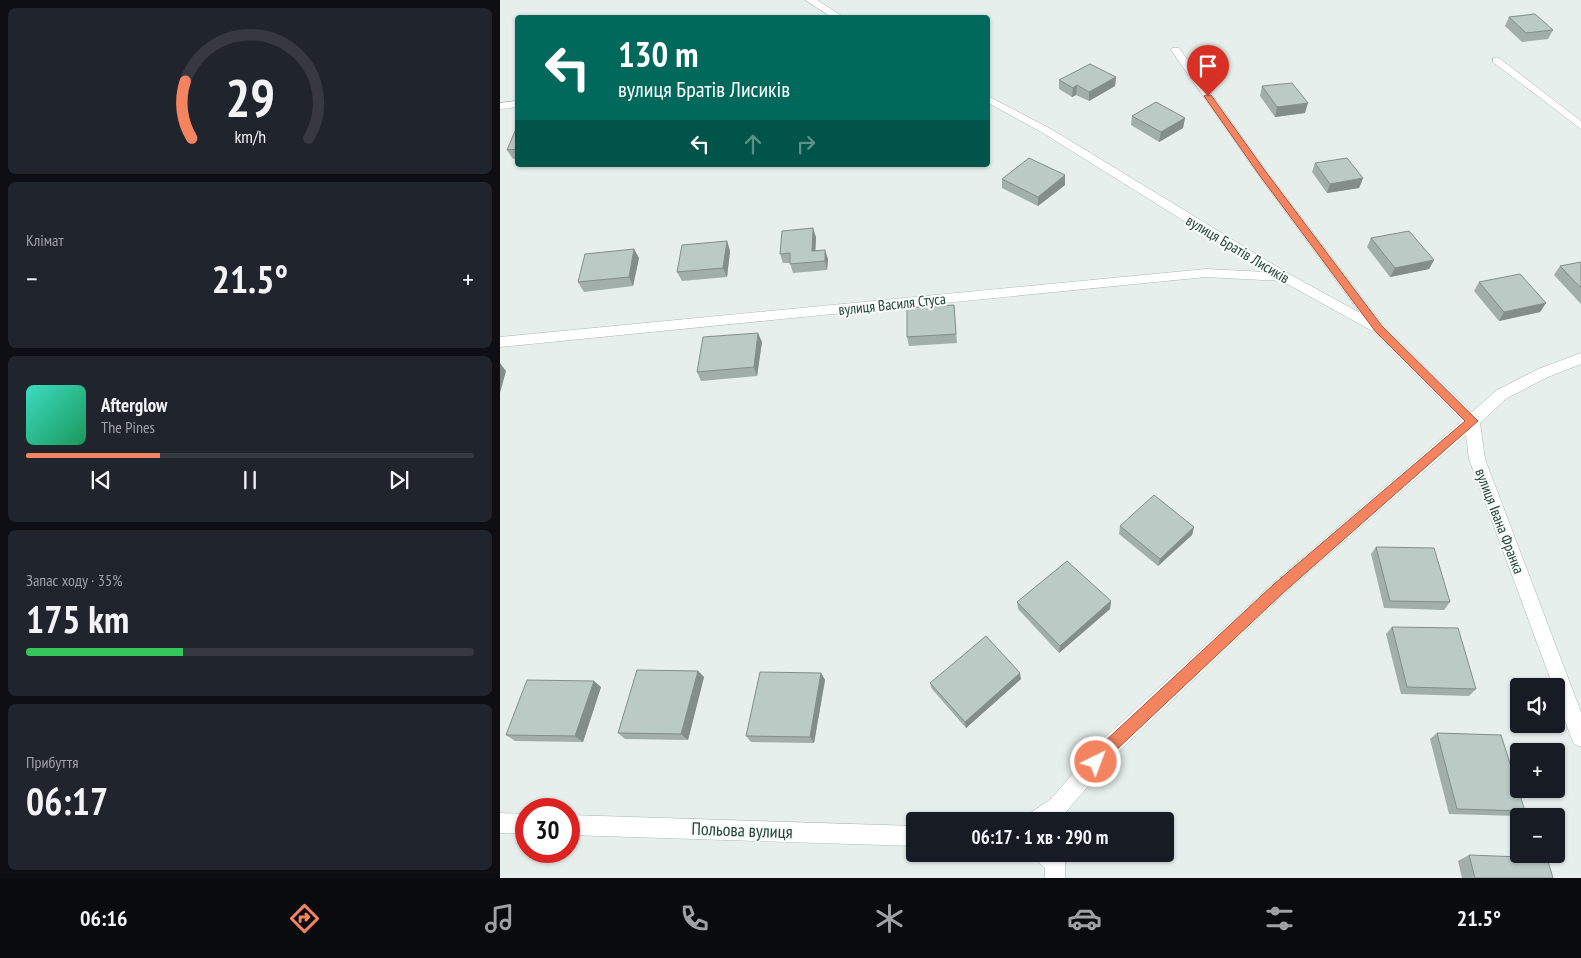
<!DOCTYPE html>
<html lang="uk">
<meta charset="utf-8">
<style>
:root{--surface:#171b24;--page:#20242c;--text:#f1f3f6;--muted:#9ea1a6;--line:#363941;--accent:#f4845f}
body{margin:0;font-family:"PT Sans Narrow",sans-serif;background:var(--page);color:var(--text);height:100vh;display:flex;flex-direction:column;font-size:19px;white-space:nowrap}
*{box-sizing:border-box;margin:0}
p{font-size:16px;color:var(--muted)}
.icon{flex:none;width:28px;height:28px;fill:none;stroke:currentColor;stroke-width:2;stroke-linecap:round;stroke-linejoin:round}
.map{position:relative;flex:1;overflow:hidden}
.sheet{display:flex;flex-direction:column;gap:8px;padding:8px;background:#0d0f14;width:500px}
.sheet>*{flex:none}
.guide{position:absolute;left:15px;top:15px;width:475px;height:152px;border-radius:5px;box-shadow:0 1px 4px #0004;background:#00695c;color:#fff;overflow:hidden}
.controls{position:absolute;left:1010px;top:678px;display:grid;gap:10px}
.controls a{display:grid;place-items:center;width:55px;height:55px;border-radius:5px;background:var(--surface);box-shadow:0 1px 4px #0004;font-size:25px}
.speed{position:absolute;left:15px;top:798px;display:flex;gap:10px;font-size:25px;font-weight:700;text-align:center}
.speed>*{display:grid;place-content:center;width:65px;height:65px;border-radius:50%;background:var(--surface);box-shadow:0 1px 4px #0004;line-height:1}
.speed .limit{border:8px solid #d22;background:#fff;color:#111}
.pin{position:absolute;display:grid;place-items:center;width:42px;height:42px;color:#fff;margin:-51px -21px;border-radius:50% 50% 50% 0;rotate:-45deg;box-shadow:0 0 5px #0007}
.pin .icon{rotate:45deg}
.me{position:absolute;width:55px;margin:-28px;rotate:42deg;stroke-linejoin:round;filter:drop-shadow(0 0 4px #0008)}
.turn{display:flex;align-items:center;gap:18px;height:105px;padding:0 20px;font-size:22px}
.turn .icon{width:65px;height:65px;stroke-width:2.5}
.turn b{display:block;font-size:35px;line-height:42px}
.lanes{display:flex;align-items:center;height:48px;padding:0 20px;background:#0003;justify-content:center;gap:25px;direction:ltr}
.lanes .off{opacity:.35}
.big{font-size:38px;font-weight:600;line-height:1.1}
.sheet .card{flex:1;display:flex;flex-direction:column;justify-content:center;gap:8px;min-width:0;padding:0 18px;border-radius:8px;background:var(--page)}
.sheet .dial{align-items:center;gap:0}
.dial svg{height:130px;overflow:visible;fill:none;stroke:var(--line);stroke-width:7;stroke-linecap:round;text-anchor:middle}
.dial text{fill:var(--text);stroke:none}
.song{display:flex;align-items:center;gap:15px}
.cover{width:60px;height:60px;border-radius:8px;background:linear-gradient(135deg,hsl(170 70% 55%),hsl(150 70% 35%))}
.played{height:5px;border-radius:2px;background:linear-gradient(90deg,var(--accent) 30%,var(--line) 30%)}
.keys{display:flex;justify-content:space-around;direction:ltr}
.heat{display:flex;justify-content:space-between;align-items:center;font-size:28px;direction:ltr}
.charge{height:8px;border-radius:4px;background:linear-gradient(90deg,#34c759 35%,var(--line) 0)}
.trip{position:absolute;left:406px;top:812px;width:268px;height:50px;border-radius:5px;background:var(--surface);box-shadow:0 1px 4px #0004;font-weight:600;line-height:50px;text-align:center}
.menu{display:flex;height:80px;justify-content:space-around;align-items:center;background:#090b0e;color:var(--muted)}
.menu .icon{width:35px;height:35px}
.menu .current{color:var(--accent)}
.menu b{font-size:22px;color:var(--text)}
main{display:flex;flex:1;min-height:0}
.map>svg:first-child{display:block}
</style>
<main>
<section class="sheet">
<div class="card dial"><svg viewBox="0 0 100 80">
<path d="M14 69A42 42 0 1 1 86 69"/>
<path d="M14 69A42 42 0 0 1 10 34" stroke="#f4845f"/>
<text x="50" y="56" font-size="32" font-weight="700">29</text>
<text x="50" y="72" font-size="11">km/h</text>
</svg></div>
<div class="card"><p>Клімат</p>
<div class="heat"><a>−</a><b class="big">21.5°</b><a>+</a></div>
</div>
<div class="card">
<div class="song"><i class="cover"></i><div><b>Afterglow</b><p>The Pines</p></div></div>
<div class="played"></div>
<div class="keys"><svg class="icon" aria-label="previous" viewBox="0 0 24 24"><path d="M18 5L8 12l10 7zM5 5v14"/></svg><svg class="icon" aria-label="pause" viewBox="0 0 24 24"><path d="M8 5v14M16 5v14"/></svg><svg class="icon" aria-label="next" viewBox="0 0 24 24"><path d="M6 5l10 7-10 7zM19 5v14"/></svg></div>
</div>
<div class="card"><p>Запас ходу · 35%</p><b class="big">175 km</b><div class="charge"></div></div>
<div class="card"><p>Прибуття</p><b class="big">06:17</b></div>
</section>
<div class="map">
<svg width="1081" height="878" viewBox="0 0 1081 878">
<rect width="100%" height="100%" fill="#e6efeb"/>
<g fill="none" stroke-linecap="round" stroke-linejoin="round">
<defs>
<path id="lane" d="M673,48h6l88,124 117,154 2,3 -2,3h-10l-115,-156 -88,-126z
M993,58h6l82,63v8l-88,-67z"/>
<path id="street" d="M305,0h12l28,18h-12z
M488,96l63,33 238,145 95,52 88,86 25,-22 41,-21 43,-16v11l-33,13 -41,21 -27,25 5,36 96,253v35l-7,-3 -3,-7 -15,-41v-10h-3l-84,-227 -3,-24 -181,158 -170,162 -50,58 -12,8h-27l3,-7 22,-15 50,-58 172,-158 189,-162 -88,-89 -92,-51 -76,-4 -706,70v-10l706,-68 60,3 -223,-139 -55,-30z
M18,101v6l-18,2v-6z
M0,813l26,1v20l-26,-1z
M69,815l346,11v20l-346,-11z
M534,854h26l5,9v15h-20v-10l-8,-7z"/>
</defs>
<use href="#lane" stroke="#a8b8b2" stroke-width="1"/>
<use href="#street" stroke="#a8b8b2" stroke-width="1"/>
<use href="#lane" fill="#fff" fill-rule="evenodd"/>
<use href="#street" fill="#fff" fill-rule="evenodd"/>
</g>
<path fill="#a1aea9" d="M1009,17l44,13 -5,9 -26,3 -17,-16z
M616,77l-1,9 -26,15 -13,-6 -4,2 -13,-8v-9z
M762,86l43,27 -30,4 -15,-21z
M632,116l53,2 -2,10 -24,14 -28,-17z
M18,124v35h-5l-6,-9z
M815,163l48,15 -4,10 -32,5 -15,-21z
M502,179l63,6 -27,21 -36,-18z
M316,237l-1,14 13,8 -1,11 -34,3 -3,-10h-7l-3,-9z
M871,238l63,22 -5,9 -39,8 -23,-30z
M227,241l3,10 -3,26 -45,4 -5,-9z
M139,258l-6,28 -49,6 -6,-10z
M1081,262v42l-27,-29 6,-9z
M979,282l67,21 -6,9 -41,9 -25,-30z
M454,305l3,38 -48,3 -2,-9z
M262,342l-5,34 -56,5 -4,-9z
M620,526l74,1 -2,8 -34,31 -39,-32z
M876,547l74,55 -6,8 -60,-2 -13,-54z
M611,601l-1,8 -51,44 -41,-44 -1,-7z
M892,627l84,62 -7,7 -68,-2 -15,-60z
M198,671l6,6 -16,63 -63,-1 -7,-6z
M321,673l4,7 -11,63 -63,-1 -5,-6z
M521,679l-55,49 -34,-39 -2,-6z
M101,687l-18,55 -68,-1 -9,-6z
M937,733l88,78 -8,5 -68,-2 -19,-75z
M969,855l84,23h-91l-4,-17z"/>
<path fill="#838d89" d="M616,77l-1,9 -26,15v-9z
M577,85l-1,10 -4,2 1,-9z
M808,103l-3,10 -30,4 2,-10z
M685,118l-2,10 -24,14 2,-10z
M565,175v10l-27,21v-9z
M863,178l-4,10 -32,5 3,-9z
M313,228l3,9 -1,24 -3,-10z
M227,241l3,10 -3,26 -4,-9z
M134,249l5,9 -6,28 -4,-9z
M325,250l3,9 -1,11 -2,-9z
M934,260l-5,9 -39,8 5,-9z
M1046,303l-6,9 -41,9 5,-9z
M258,333l4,9 -5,34 -3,-9z
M0,363l6,8 -6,22z
M694,527l-2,8 -34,31 2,-7z
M611,601l-1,8 -51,44 1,-7z
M198,671l6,6 -16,63 -7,-6z
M321,673l4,7 -11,63 -4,-6z
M520,673l1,6 -55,49 -1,-6z
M94,681l7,6 -18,55 -8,-6z"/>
<path fill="#bbcac4" stroke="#838d89" d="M1035,14l18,16 -27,3 -17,-16z
M590,64l26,13 -27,15 -12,-7 -4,3 -14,-8z
M792,83l16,20 -31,4 -15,-21z
M656,102l29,16 -24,14 -29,-16z
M18,124v25l-11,1z
M529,158l36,17 -27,22 -36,-18z
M847,158l16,20 -33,6 -15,-21z
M313,228l-1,23 13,-1v11l-35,3v-11l-10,1 2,-23z
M909,231l25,29 -39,8 -24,-30z
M227,241l-4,27 -46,4 5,-27z
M134,249l-5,28 -51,5 7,-28z
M1081,262v26l-21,-22z
M1020,274l26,29 -42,9 -25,-30z
M454,305l2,29 -49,3v-29z
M258,333l-4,34 -57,5 6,-35z
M654,495l40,32 -34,32 -40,-33z
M876,547l58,1 16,54 -60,-1z
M567,561l44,40 -51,45 -43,-44z
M892,627l66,1 18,61 -69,-2z
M486,636l34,37 -55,49 -35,-39z
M137,670l61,1 -17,63 -63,-1z
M260,672l61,1 -11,64 -64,-1z
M27,680l67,1 -19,55 -69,-1z
M937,733l64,2 24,76 -68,-2z
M969,855l78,3 6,20h-78z"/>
<path fill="#f4845f" stroke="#9f563e" d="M706,95h5l55,77 116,154 96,95 -195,172 -170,160 -12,15 -5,2 -5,-2 -3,-6 15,-19 171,-159 191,-163 -90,-90 -115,-155 -56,-80z"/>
<g text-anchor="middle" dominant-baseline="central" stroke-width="4" stroke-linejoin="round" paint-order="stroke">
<g font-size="15" fill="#24423a" stroke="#f7fbf9">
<text transform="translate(738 249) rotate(31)">вулиця Братів Лисиків</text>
<text transform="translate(392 304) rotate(-6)">вулиця Василя Стуса</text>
<text transform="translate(1000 521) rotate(69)">вулиця Івана Франка</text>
</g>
<g font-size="18" fill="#24423a" stroke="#f7fbf9">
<text transform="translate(242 830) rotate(2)">Польова вулиця</text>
</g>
</g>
</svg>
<div class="controls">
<a><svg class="icon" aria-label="sound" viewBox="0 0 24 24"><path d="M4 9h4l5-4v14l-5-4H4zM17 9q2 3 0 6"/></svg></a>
<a>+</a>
<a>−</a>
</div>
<div class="speed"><div class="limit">30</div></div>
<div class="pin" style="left:708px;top:96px;background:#d93025"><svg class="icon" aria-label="arrive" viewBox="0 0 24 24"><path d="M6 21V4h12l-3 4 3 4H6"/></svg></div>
<svg class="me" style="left:596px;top:762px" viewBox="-20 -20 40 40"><circle r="17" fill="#f4845f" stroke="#fff" stroke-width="3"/><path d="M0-11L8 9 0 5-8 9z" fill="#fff"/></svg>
<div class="trip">06:17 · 1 хв · 290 m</div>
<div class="guide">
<div class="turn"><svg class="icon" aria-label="left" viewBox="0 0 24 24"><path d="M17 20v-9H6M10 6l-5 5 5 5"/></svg><div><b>130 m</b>вулиця Братів Лисиків</div></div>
<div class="lanes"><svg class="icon" aria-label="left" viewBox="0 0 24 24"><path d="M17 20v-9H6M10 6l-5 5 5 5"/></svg><svg class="icon off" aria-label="ahead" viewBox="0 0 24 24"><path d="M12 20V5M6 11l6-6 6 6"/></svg><svg class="icon off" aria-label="right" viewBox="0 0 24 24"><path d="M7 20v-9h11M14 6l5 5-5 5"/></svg></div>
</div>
</div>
</main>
<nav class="menu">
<b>06:16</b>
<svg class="icon current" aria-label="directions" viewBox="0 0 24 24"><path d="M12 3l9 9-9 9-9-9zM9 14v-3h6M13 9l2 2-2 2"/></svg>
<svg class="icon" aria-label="music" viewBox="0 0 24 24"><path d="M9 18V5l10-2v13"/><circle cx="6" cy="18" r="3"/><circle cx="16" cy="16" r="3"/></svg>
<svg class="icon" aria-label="phone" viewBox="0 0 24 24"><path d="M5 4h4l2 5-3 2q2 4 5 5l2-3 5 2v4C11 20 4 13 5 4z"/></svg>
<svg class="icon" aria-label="climate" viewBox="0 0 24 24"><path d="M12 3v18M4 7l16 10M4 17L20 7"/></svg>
<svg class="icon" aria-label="car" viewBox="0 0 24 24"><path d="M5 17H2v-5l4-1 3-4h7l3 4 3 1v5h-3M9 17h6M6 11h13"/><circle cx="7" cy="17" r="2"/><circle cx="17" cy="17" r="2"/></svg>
<svg class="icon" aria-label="filters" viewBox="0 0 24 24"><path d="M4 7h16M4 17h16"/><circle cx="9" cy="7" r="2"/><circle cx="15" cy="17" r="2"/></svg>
<b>21.5°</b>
</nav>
